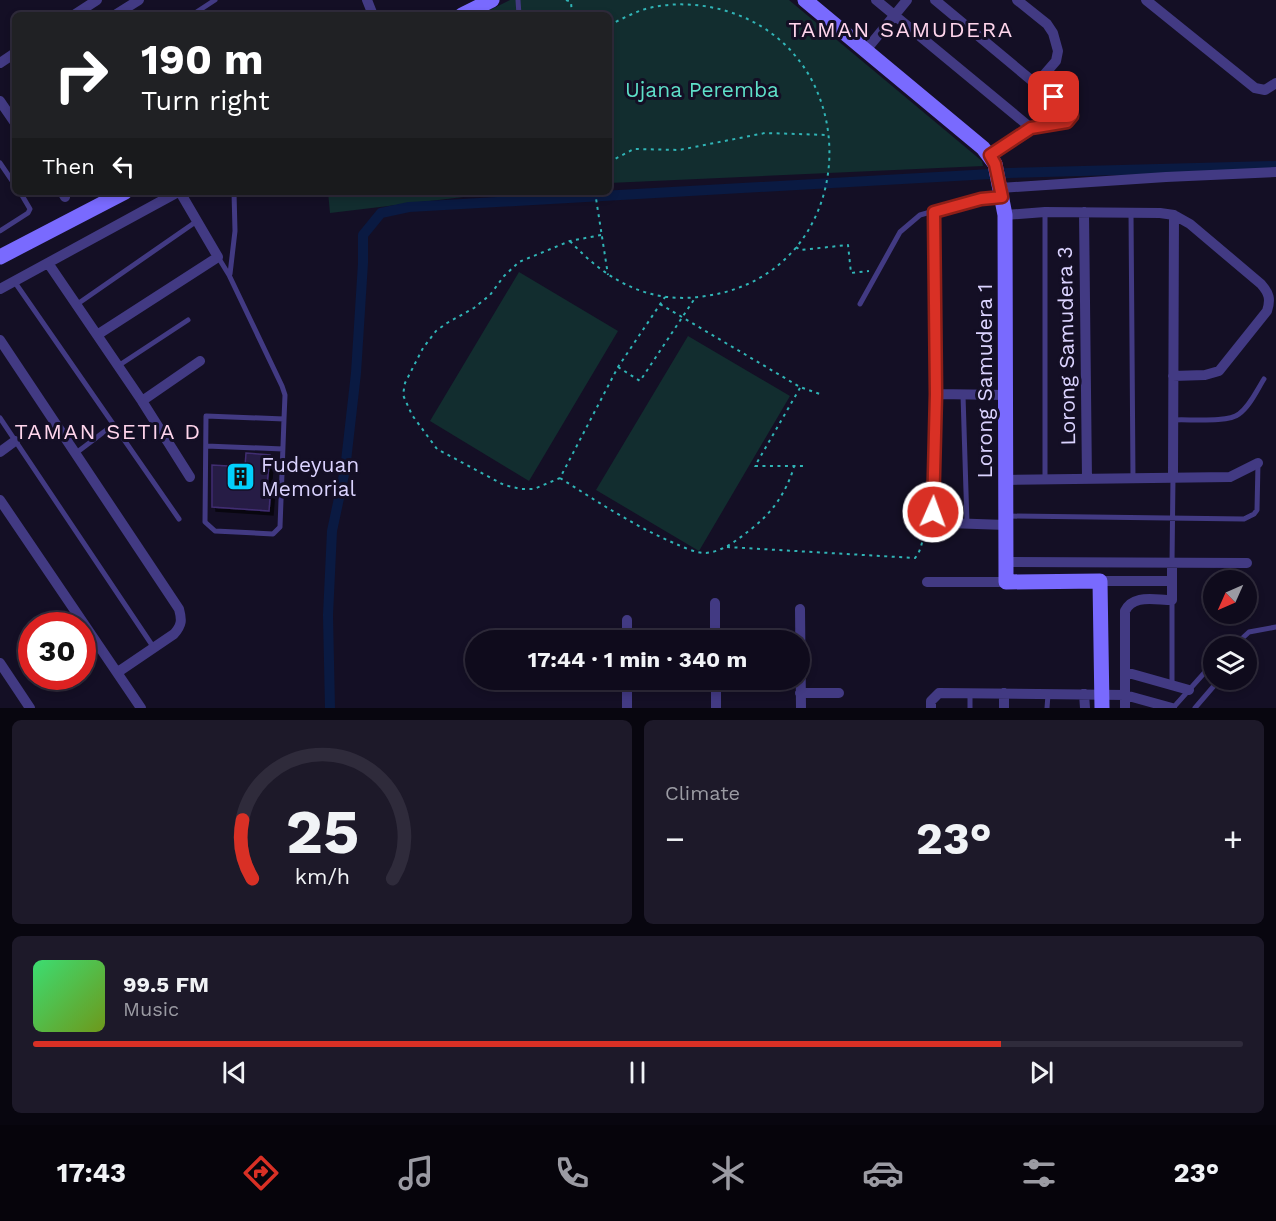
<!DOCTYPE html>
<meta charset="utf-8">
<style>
:root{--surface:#0f0b1c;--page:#1d1929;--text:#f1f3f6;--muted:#9b9ba3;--line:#2f2b3b;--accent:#d93025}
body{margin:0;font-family:"Work Sans",sans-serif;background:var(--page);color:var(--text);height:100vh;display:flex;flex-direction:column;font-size:22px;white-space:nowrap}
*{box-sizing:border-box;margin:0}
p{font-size:20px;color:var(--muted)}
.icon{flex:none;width:33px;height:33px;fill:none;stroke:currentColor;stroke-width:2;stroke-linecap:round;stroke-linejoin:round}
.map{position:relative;height:708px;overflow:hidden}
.drawer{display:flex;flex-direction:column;gap:12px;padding:12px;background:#08060f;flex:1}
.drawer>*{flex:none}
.hud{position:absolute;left:12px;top:12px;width:600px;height:183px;border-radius:9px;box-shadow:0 3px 9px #0003,0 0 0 2px var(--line);background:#202124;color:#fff;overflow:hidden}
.needle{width:39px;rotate:225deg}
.fabs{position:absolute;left:1203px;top:570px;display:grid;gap:12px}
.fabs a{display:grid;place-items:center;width:54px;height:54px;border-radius:50%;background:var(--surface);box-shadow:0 3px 9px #0003,0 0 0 2px var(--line);font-size:30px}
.speed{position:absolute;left:18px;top:612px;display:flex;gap:12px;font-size:30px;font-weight:700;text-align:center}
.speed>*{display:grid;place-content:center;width:78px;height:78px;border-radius:50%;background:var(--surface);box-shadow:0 3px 9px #0003,0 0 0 2px var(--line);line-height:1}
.speed .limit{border:9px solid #d22;background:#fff;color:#111}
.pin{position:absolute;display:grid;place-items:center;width:51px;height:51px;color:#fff;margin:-26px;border-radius:12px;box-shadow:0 3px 9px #0006}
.me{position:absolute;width:66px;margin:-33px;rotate:2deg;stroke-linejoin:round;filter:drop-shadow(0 0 4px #0008)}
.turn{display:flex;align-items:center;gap:21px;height:126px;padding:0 30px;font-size:27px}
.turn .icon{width:78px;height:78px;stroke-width:2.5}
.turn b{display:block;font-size:42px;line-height:51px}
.then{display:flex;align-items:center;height:57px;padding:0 30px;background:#0003;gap:12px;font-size:22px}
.big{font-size:45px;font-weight:700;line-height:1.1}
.drawer .tile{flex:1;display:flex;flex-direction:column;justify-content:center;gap:9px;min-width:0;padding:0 21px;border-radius:9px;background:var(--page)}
.drawer .dial{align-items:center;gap:0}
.dial svg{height:156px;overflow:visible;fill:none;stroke:var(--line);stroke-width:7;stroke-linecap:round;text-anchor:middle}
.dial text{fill:var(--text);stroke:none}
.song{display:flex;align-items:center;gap:18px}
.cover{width:72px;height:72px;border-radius:9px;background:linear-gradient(135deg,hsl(140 70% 55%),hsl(80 70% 35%))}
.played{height:6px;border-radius:3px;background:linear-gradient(90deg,var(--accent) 80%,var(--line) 80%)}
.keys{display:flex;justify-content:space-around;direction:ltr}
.heat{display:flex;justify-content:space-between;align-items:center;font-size:33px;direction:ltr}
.drawer .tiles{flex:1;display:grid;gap:12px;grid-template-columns:1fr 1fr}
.tile:last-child{grid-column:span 2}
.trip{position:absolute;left:465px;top:630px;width:345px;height:60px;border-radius:30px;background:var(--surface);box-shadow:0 3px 9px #0003,0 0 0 2px var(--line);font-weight:700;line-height:60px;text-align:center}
.menu{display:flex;height:96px;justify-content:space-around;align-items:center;background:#06040b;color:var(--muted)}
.menu .icon{width:42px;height:42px}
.menu .on{color:var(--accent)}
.menu b{font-size:27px;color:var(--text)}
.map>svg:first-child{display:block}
</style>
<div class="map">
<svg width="1276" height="708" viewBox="0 0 1276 708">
<defs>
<filter id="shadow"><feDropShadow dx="4" dy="4" stdDeviation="0" flood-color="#0009"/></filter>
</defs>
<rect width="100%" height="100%" fill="#140f25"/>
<path fill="#122d2f" d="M510,0h279l193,161 1,5 -374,17v-168h-129z
M328,192h177l-175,21z
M519,272l99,59 -89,150 -99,-60z
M688,336l102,60 -91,155 -103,-61z"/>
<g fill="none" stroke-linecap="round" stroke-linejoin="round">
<path stroke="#0a1a42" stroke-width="10" d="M330,708l-2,-93 4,-84 13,-61 11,-97 7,-110v-28l18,-22 28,-6 599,-34 268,-7"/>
</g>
<path fill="#271b45" stroke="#402d71" stroke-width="1.5" filter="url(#shadow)" d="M246,453l24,2 -3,30h4l-2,26 -57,-4v-42l33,2z"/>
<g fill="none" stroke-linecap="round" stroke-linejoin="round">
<path stroke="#30b4b6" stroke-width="2" stroke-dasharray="3 4.5" stroke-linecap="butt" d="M566,0l5,2 1,13
M609,162l25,-13 45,1 86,-17 63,2
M595,192l13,83
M601,235l-31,6 -51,21 -15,14 -14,19 -16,13 -27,15 -11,8 -13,17 -18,35 -2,12 9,20 25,34 67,36 17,4h13l26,-11 58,-111 47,-70
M570,241c37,40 80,64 136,55 158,-23 165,-245 17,-286 -26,-7 -55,-8 -81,0 -11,4 -22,10 -33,15
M796,247l4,3 48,-5 3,28 18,-2
M660,304l140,83 20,7
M618,367l22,14 55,-83
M800,388l-45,78h48
M560,478c38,24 74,48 116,66 9,4 20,9 30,9 18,-2 31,-13 44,-23 22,-17 36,-37 44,-63
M727,547l188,11c8,-9 7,-23 13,-34"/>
<path stroke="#423a83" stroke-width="5" d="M518,0l1,15
M192,15l23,-15
M0,163l15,22
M1045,212v267
M1131,212l2,266
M0,231l28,-18 2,-4 -10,-17
M218,257l11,18 53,111 3,9 -1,24 -4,108 -7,7 -58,-3 -10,-9 1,-106 78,3
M230,274l5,-43 -1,-39
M14,281l165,238
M860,304l40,-72 20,-17 14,-4
M76,305l121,-84
M118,366l70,-46
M963,395l4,129
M0,418l154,230
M1174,420c15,-1 54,3 65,-6 11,-8 18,-24 25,-35
M206,446l77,3
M76,453l37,-28
M1007,516l237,3 10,-5 3,-4 1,-47
M1172,563l1,-86
M1234,646l15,-14 27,-5
M1172,685v-85
M970,708v-15
M1047,708l1,-13
M1173,708l41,-46
M1195,708l24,-28"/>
<path stroke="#423a83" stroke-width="10" d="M367,0l6,15
M876,0l155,128
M935,0l137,114 -5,8 -36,6 -41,27
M1017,0l30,24 6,9 5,18 -2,10 -19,22
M1146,0l109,88 10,2 11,-7
M74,15l23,-15
M115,15l24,-15
M866,50l41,-50
M0,63l15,-10
M0,101l15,22
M1000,188l166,-11 110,-5
M62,192l3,5
M1002,197l-21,2 -47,12 2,183 -3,118 5,7 10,4 58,2
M1084,212l3,267
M1005,215l40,-3 115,1 14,2 16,9 71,60c8,9 10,15 6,27l-48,60 -14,4 -32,1
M48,263l94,138 48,76
M0,289l178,-97
M97,335l121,-78 -38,-65
M0,340l179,269c3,11 3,16 -5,25l-56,38
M936,394l69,1
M142,401l58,-40
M0,452l15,-11
M1173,477l1,-262
M1006,480l224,-3 28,-14
M0,500l141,208
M1006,562l241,1
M1100,581h72
M927,582h79
M715,603v37
M800,609l1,99
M627,640v-20
M0,663l30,45
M1125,672l64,18
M716,680v28
M800,693h39
M1004,693v15
M1084,694l1,14
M627,708v-28
M931,708v-7l8,-8 186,2 47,13
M1125,708v-97c8,-17 29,-11 47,-11v-37"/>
<path stroke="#796afe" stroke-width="15" d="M805,0l178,148 12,16 10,51 1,367 94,-1 2,127
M462,15l30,-15
M0,257l125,-65"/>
</g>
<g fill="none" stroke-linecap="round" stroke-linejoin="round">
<defs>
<path id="route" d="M933,512l3,-118 -2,-182 47,-13 21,-2 -7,-33 -5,-9 41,-27 36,-6 5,-6 -1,-5 -17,-14"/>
</defs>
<use href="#route" stroke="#8d1f18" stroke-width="15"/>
<use href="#route" stroke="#d93025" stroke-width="10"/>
</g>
<defs>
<symbol id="building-square" viewBox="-11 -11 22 22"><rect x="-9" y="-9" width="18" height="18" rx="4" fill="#02d0fc" stroke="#140f25"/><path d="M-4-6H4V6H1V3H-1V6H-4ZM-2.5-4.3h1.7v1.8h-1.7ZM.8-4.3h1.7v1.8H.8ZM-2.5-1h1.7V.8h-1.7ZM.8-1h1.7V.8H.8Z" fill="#111"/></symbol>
</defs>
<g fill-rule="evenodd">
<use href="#building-square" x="224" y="460" width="33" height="33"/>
</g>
<g text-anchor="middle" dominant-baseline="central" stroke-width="6" stroke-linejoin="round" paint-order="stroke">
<g font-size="21" fill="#5edfc8" stroke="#140f25">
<text x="702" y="89">Ujana Peremba</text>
</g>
<g font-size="21" fill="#dbd3ff" stroke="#140f25">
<text transform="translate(1066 346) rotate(-91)">Lorong Samudera 3</text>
<text transform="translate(984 381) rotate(-90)">Lorong Samudera 1</text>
</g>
<g font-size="21" fill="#dbd3ff" stroke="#140f25" text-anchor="start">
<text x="261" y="464">Fudeyuan<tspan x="261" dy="24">Memorial</tspan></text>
</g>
<g font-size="22" letter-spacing="1.5" fill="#ffd5ec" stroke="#140f25">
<text x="901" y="29">TAMAN SAMUDERA</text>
<text x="108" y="431">TAMAN SETIA D</text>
</g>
</g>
</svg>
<div class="fabs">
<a><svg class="needle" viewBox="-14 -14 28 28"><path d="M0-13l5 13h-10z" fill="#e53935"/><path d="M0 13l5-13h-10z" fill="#9b9ba3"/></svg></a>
<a><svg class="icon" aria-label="layers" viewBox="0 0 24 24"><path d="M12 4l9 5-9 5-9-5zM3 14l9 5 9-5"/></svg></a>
</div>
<div class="speed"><div class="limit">30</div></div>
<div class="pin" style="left:1054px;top:97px;background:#d93025"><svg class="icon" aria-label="arrive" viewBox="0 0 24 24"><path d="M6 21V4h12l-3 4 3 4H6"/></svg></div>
<svg class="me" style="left:933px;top:512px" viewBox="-20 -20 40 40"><circle r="17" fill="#d93025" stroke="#fff" stroke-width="3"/><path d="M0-11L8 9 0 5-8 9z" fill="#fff"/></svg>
<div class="trip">17:44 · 1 min · 340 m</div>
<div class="hud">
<div class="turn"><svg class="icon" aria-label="right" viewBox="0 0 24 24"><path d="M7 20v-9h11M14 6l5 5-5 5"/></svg><div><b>190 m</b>Turn right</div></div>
<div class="then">Then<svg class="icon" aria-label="left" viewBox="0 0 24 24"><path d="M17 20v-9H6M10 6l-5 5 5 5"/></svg></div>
</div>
</div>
<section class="drawer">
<div class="tiles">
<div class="tile dial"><svg viewBox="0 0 100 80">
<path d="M14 69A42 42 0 1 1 86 69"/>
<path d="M14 69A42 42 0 0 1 9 39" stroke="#d93025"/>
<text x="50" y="56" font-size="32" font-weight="700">25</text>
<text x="50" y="72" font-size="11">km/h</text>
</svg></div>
<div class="tile"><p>Climate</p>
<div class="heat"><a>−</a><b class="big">23°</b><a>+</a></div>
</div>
<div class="tile">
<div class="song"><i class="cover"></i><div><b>99.5 FM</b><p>Music</p></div></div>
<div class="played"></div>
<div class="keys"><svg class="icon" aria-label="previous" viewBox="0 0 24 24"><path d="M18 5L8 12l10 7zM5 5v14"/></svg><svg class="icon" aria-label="pause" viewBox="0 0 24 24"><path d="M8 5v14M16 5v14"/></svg><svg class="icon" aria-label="next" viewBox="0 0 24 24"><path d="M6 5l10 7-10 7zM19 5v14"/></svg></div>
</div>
</div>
</section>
<nav class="menu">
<b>17:43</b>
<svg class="icon on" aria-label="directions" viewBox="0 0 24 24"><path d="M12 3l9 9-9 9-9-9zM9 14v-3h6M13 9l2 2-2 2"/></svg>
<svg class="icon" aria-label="music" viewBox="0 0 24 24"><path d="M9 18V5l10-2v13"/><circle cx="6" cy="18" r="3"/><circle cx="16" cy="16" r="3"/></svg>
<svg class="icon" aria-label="phone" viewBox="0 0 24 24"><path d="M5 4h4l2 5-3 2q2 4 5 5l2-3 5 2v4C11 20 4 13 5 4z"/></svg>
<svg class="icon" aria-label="climate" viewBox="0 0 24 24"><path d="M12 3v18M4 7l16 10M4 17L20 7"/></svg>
<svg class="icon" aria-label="car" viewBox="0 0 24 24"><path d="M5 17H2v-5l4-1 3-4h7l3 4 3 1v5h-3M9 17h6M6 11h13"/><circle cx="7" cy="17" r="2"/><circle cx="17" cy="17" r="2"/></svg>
<svg class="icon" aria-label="filters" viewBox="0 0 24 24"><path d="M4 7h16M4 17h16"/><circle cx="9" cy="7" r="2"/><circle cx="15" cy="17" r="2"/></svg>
<b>23°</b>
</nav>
